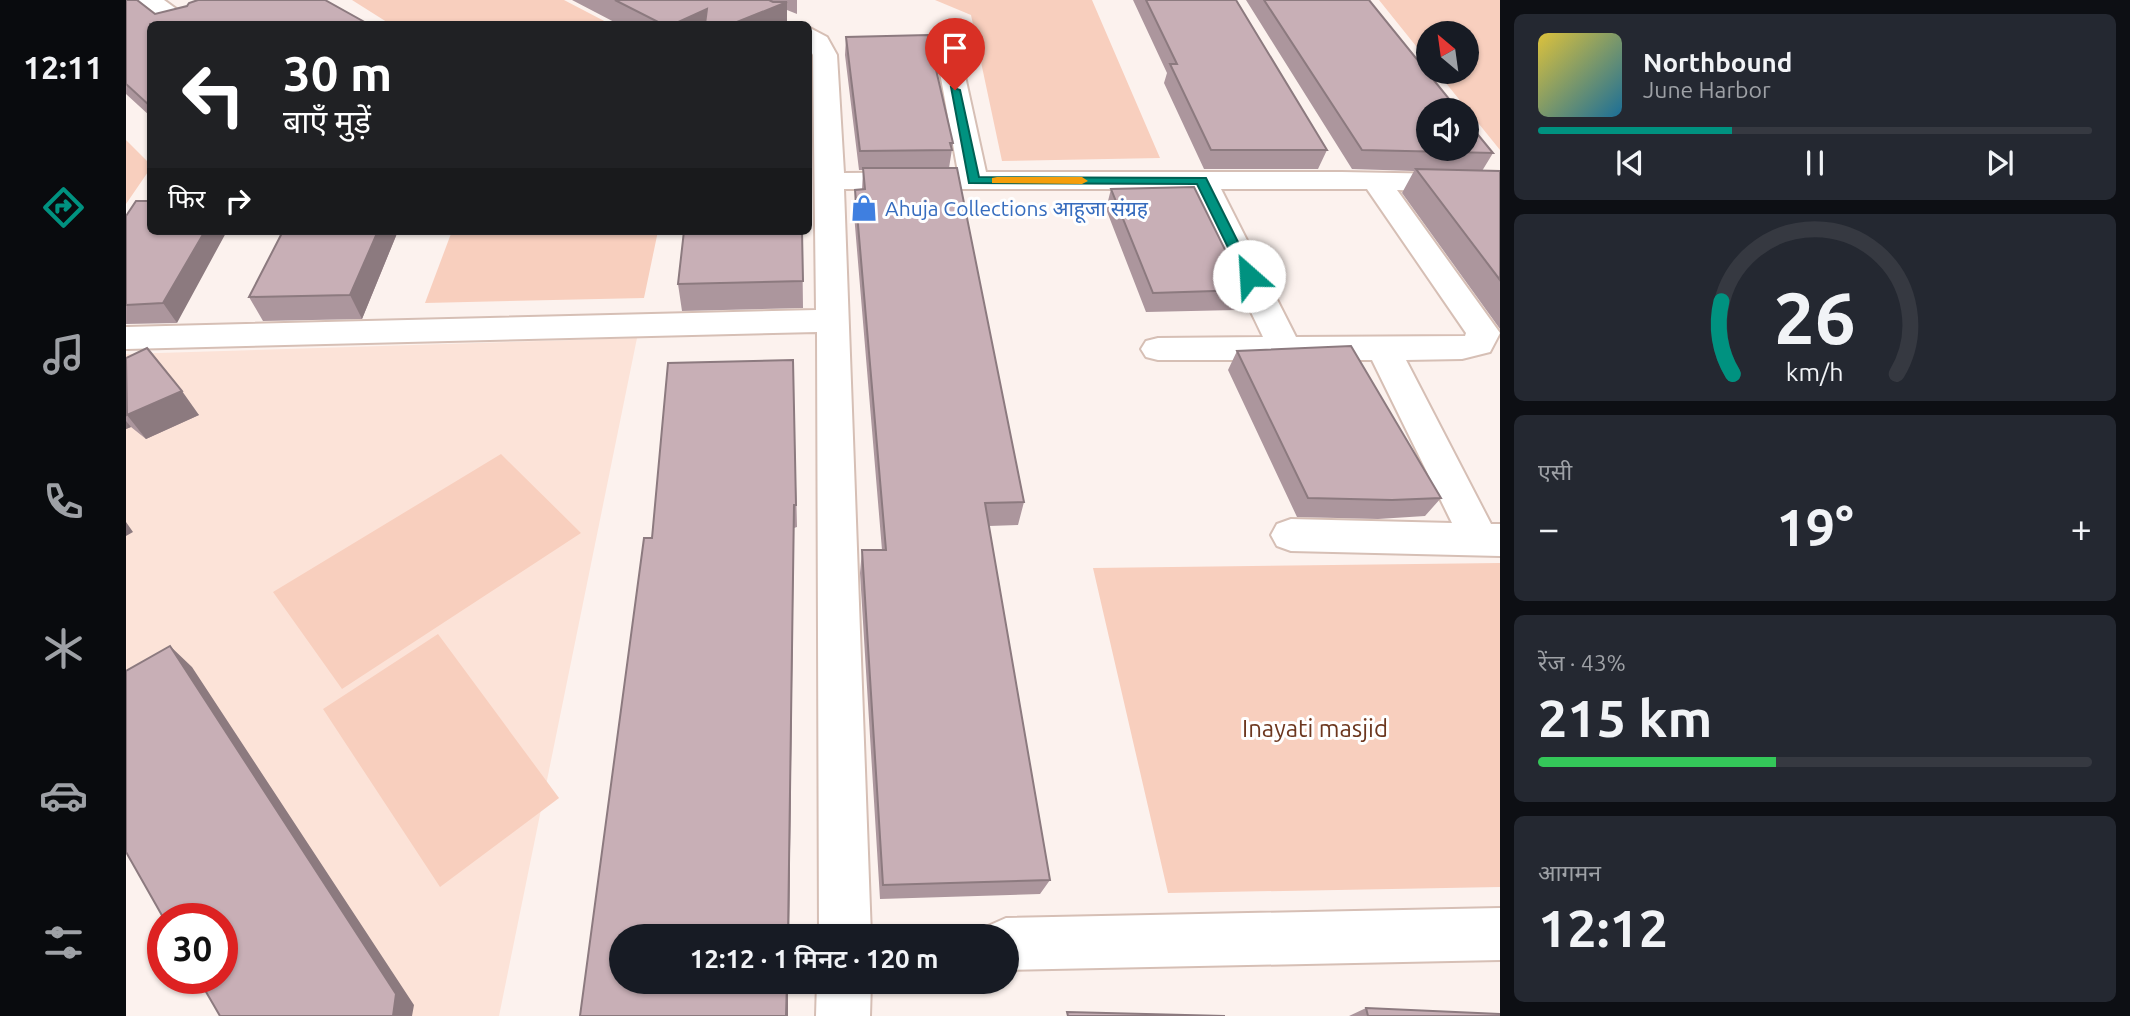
<!DOCTYPE html>
<html lang="hi">
<meta charset="utf-8">
<style>
:root{--surface:#171b24;--page:#242831;--text:#f1f3f6;--muted:#9ea1a6;--line:#363941;--accent:#009280}
body{margin:0;font-family:Ubuntu,"Noto Sans Devanagari",sans-serif;background:var(--page);color:var(--text);height:100vh;display:flex;flex-direction:column;font-size:26px;white-space:nowrap}
*{box-sizing:border-box;margin:0}
p{font-size:23px;color:var(--muted)}
.icon{flex:none;width:38px;height:38px;fill:none;stroke:currentColor;stroke-width:2;stroke-linecap:round;stroke-linejoin:round}
.map{position:relative;flex:1;overflow:hidden}
.side{display:flex;flex-direction:column;gap:14px;padding:14px;background:#0d0f14;width:630px}
.side>*{flex:none}
.hud{position:absolute;left:21px;top:21px;width:665px;height:214px;border-radius:10px;box-shadow:0 2px 5px #0004;background:#202124;color:#fff;overflow:hidden}
.needle{width:46px;rotate:331deg}
.tools{position:absolute;left:1290px;top:21px;display:grid;gap:14px}
.tools a{display:grid;place-items:center;width:63px;height:63px;border-radius:50%;background:var(--surface);box-shadow:0 2px 5px #0004;font-size:35px}
.speed{position:absolute;left:21px;top:903px;display:flex;gap:14px;font-size:35px;font-weight:700;text-align:center}
.speed>*{display:grid;place-content:center;width:91px;height:91px;border-radius:50%;background:var(--surface);box-shadow:0 2px 5px #0004;line-height:1}
.speed .limit{border:10px solid #d22;background:#fff;color:#111}
.pin{position:absolute;display:grid;place-items:center;width:60px;height:60px;color:#fff;margin:-72px -30px;border-radius:50% 50% 50% 0;rotate:-45deg;box-shadow:0 0 7px #0007}
.pin .icon{rotate:45deg}
.me{position:absolute;width:77px;margin:-38px;rotate:334deg;stroke-linejoin:round;filter:drop-shadow(0 0 5px #0008)}
.turn{display:flex;align-items:center;gap:24px;height:147px;padding:0 21px;font-size:32px}
.turn .icon{width:91px;height:91px;stroke-width:2.5}
.turn b{display:block;font-size:49px;line-height:60px}
.then{display:flex;align-items:center;height:66px;padding:0 21px;background:#0003;gap:14px;font-size:26px}
.big{font-size:52px;font-weight:600;line-height:1.1}
.side .tile{flex:1;display:flex;flex-direction:column;justify-content:center;gap:10px;min-width:0;padding:0 24px;border-radius:10px;background:var(--page)}
.side .dial{align-items:center;gap:0}
.dial svg{height:182px;overflow:visible;fill:none;stroke:var(--line);stroke-width:7;stroke-linecap:round;text-anchor:middle}
.dial text{fill:var(--text);stroke:none}
.song{display:flex;align-items:center;gap:21px}
.cover{width:84px;height:84px;border-radius:10px;background:linear-gradient(135deg,hsl(50 70% 55%),hsl(200 70% 35%))}
.played{height:7px;border-radius:4px;background:linear-gradient(90deg,var(--accent) 35%,var(--line) 35%)}
.keys{display:flex;justify-content:space-around;direction:ltr}
.heat{display:flex;justify-content:space-between;align-items:center;font-size:38px;direction:ltr}
.charge{height:10px;border-radius:5px;background:linear-gradient(90deg,#34c759 43%,var(--line) 0)}
.trip{position:absolute;left:483px;top:924px;width:410px;height:70px;border-radius:35px;background:var(--surface);box-shadow:0 2px 5px #0004;font-weight:600;line-height:70px;text-align:center}
main{display:flex;flex:1;min-height:0}
.tab-bar{display:flex;flex-direction:column;width:126px;justify-content:space-around;align-items:center;background:#090b0e;color:var(--muted)}
.tab-bar .icon{width:49px;height:49px}
.tab-bar .on{color:var(--accent)}
.tab-bar b{font-size:32px;color:var(--text)}
.map>svg:first-child{display:block}
</style>
<main>
<nav class="tab-bar">
<b>12:11</b>
<svg class="icon on" aria-label="directions" viewBox="0 0 24 24"><path d="M12 3l9 9-9 9-9-9zM9 14v-3h6M13 9l2 2-2 2"/></svg>
<svg class="icon" aria-label="music" viewBox="0 0 24 24"><path d="M9 18V5l10-2v13"/><circle cx="6" cy="18" r="3"/><circle cx="16" cy="16" r="3"/></svg>
<svg class="icon" aria-label="phone" viewBox="0 0 24 24"><path d="M5 4h4l2 5-3 2q2 4 5 5l2-3 5 2v4C11 20 4 13 5 4z"/></svg>
<svg class="icon" aria-label="climate" viewBox="0 0 24 24"><path d="M12 3v18M4 7l16 10M4 17L20 7"/></svg>
<svg class="icon" aria-label="car" viewBox="0 0 24 24"><path d="M5 17H2v-5l4-1 3-4h7l3 4 3 1v5h-3M9 17h6M6 11h13"/><circle cx="7" cy="17" r="2"/><circle cx="17" cy="17" r="2"/></svg>
<svg class="icon" aria-label="filters" viewBox="0 0 24 24"><path d="M4 7h16M4 17h16"/><circle cx="9" cy="7" r="2"/><circle cx="15" cy="17" r="2"/></svg>
</nav>
<div class="map">
<svg width="1374" height="1016" viewBox="0 0 1374 1016">
<rect width="100%" height="100%" fill="#fcf2ee"/>
<path fill="#fce3d8" d="M511,338l-138,678h-258l-19,-38v-59l-96,-99v-466z"/>
<path fill="#f8cfbe" d="M226,0h212l46,24h-220z
M809,0h157l68,158 -158,3 -31,-146z
M1253,0h121v150l-63,-78h29v-39h-38v28z
M0,140l24,24v5l-24,35z
M326,231h206l-14,67 -219,5z
M375,454l80,79 -239,156 -69,-97z
M1374,563v324l-332,6 -75,-325z
M312,634l121,164 -119,89 -117,-178z"/>
<g fill="none" stroke-linecap="round" stroke-linejoin="round">
<defs>
<path id="minor" d="M12,0h26l33,24h-27z
M682,27l19,10 10,18 7,118 114,-1 -19,-105 3,-5 9,-2 9,2 3,5 23,105h356l158,3v18l-103,-3 103,143 -10,19 -28,7 -56,1 85,164h9v32l-209,-5 -14,-5 -6,-11 6,-11 14,-5 161,4 -80,-163h-214l-12,-3 -5,-8 5,-8 12,-3 105,-1 -71,-148h-348l27,747h-52l-2,-604 -691,17v-22l690,-17 -3,-255 -5,-9zM1095,189h146l99,144 -1,3 -169,1z
M1374,908v52l-494,10v-34h-23l5,-10 18,-8z
M691,982h54l-1,34h-54z"/>
</defs>
<use href="#minor" stroke="#d6bfb5" stroke-width="4"/>
<use href="#minor" fill="#fff" fill-rule="evenodd"/>
</g>
<path fill="#ac969d" d="M0,0h11l18,14 32,-8 2,-3 9,-3h127l43,24h-218v92l-24,-22z
M446,0h225v14l-10,-4v14h-169z
M1007,0h103l91,150 -9,19h-114l-40,-86 3,-10z
M1120,0h123l124,153 -11,18h18v158l-98,-136 12,-22 -62,-2z
M720,37l107,106 -4,25 75,334 -6,23 -29,1 61,354 -10,14 -160,5 -20,-326 2,-23h20l-28,-336 1,-24h7l1,-20h-4l-14,-115z
M985,189l134,101 -9,20 -90,2 -40,-103z
M0,216l51,107 -51,1z
M272,231l-36,88 -99,2 -14,-24z
M676,231l1,77 -121,3 -4,-27z
M1111,351l204,147 -16,18 -47,3 -81,-2 -69,-147z
M0,358l73,57 -53,24 -15,-12 -5,2z
M667,360l4,167 -3,1 -5,408h-168l167,46v34h-208l72,-478z
M1240,1008l134,8h-151z"/>
<path fill="#8c7a7f" d="M661,2v22h-55z
M581,9l1,15h-34z
M79,231h22l-50,92 -14,-20z
M252,231h20l-36,88 -12,-24z
M56,391l17,24 -53,24 -19,-24z
M0,421l5,6 -5,2z
M668,505l-5,431h-1z
M0,522l7,10 -7,4z
M44,646l22,21 222,338 -2,11h-19z
M661,982h1v34h-2z"/>
<path fill="#c8afb6" stroke="#8c7a7f" stroke-width="2" d="M0,0h11l18,14 32,-8 2,-3 9,-3h127l43,24h-218v82l-24,-22z
M489,0h154l4,2h14l-55,22h-27l2,-15 -33,15h-12z
M1020,0h90l91,150h-116l-41,-86h7z
M1138,0h105l89,110h-30v39h38v-29l27,33 -131,-3z
M802,35l25,108h-3l2,7 -92,1 -14,-114z
M737,168h94l67,334 -39,1 65,377 -167,5 -21,-335h24l-31,-360 10,-1z
M1290,169l84,2v109z
M1068,187l51,103 -92,3 -42,-104z
M10,201h14v30h55l-42,72 -37,2v-89z
M157,231h95l-28,64 -101,2z
M558,231h118l1,50 -125,3z
M1225,346l90,152 -49,2 -84,-2 -71,-147z
M21,348l35,43 -55,24 -1,-57z
M667,360l3,145h-2l-6,431h-167v46h166l-1,34h-206l64,-478h8l16,-175z
M44,646l226,348 -3,22h-173l-22,-38h24v-59h-58l-38,-67v-181z
M1240,1008l134,6v2h-132z
M941,1012l158,4h-157z"/>
<path fill="#009280" stroke="#005f53" stroke-width="2" d="M825,87l9,3 19,87 227,1 49,98 -6,4 -7,-4 -45,-92 -228,-1z"/>
<path fill="#f59e0b" d="M871,177h85l6,4 -6,3 -90,-1v-5z"/>
<defs>
<symbol id="shop-bare" viewBox="-9 -9 18 18"><path d="M-5-2.5h2.3a2.7 3.5 0 0 1 5.4 0H5L5.5 6h-11ZM-1.5-2.5h3a1.5 2.3 0 0 0-3 0Z" fill="#3f7fe0" stroke="#fff" stroke-width="2.5" paint-order="stroke"/></symbol>
</defs>
<g fill-rule="evenodd">
<use href="#shop-bare" x="719" y="189" width="38" height="38"/>
</g>
<g text-anchor="middle" dominant-baseline="central" stroke-width="6" stroke-linejoin="round" paint-order="stroke">
<g font-size="21" fill="#366cbe" stroke="#fff" text-anchor="start">
<text x="759" y="208">Ahuja Collections आहूजा संग्रह</text>
</g>
<g font-size="24" fill="#6d371f" stroke="#fff">
<text x="1189" y="728">Inayati masjid</text>
</g>
</g>
</svg>
<div class="tools">
<a><svg class="needle" viewBox="-14 -14 28 28"><path d="M0-13l5 13h-10z" fill="#e53935"/><path d="M0 13l5-13h-10z" fill="#9ea1a6"/></svg></a>
<a><svg class="icon" aria-label="sound" viewBox="0 0 24 24"><path d="M4 9h4l5-4v14l-5-4H4zM17 9q2 3 0 6"/></svg></a>
</div>
<div class="speed"><div class="limit">30</div></div>
<div class="pin" style="left:829px;top:90px;background:#d93025"><svg class="icon" aria-label="arrive" viewBox="0 0 24 24"><path d="M6 21V4h12l-3 4 3 4H6"/></svg></div>
<svg class="me" style="left:1123px;top:276px" viewBox="-20 -20 40 40"><circle r="19" fill="#fff"/><path d="M0-13L10 11 0 6-10 11z" fill="#009280"/></svg>
<div class="trip">12:12 · 1 मिनट · 120 m</div>
<div class="hud">
<div class="turn"><svg class="icon" aria-label="left" viewBox="0 0 24 24"><path d="M17 20v-9H6M10 6l-5 5 5 5"/></svg><div><b>30 m</b>बाएँ मुड़ें</div></div>
<div class="then">फिर<svg class="icon" aria-label="right" viewBox="0 0 24 24"><path d="M7 20v-9h11M14 6l5 5-5 5"/></svg></div>
</div>
</div>
<section class="side">
<div class="tile">
<div class="song"><i class="cover"></i><div><b>Northbound</b><p>June Harbor</p></div></div>
<div class="played"></div>
<div class="keys"><svg class="icon" aria-label="previous" viewBox="0 0 24 24"><path d="M18 5L8 12l10 7zM5 5v14"/></svg><svg class="icon" aria-label="pause" viewBox="0 0 24 24"><path d="M8 5v14M16 5v14"/></svg><svg class="icon" aria-label="next" viewBox="0 0 24 24"><path d="M6 5l10 7-10 7zM19 5v14"/></svg></div>
</div>
<div class="tile dial"><svg viewBox="0 0 100 80">
<path d="M14 69A42 42 0 1 1 86 69"/>
<path d="M14 69A42 42 0 0 1 9 37" stroke="#009280"/>
<text x="50" y="56" font-size="32" font-weight="700">26</text>
<text x="50" y="72" font-size="11">km/h</text>
</svg></div>
<div class="tile"><p>एसी</p>
<div class="heat"><a>−</a><b class="big">19°</b><a>+</a></div>
</div>
<div class="tile"><p>रेंज · 43%</p><b class="big">215 km</b><div class="charge"></div></div>
<div class="tile"><p>आगमन</p><b class="big">12:12</b></div>
</section>
</main>
